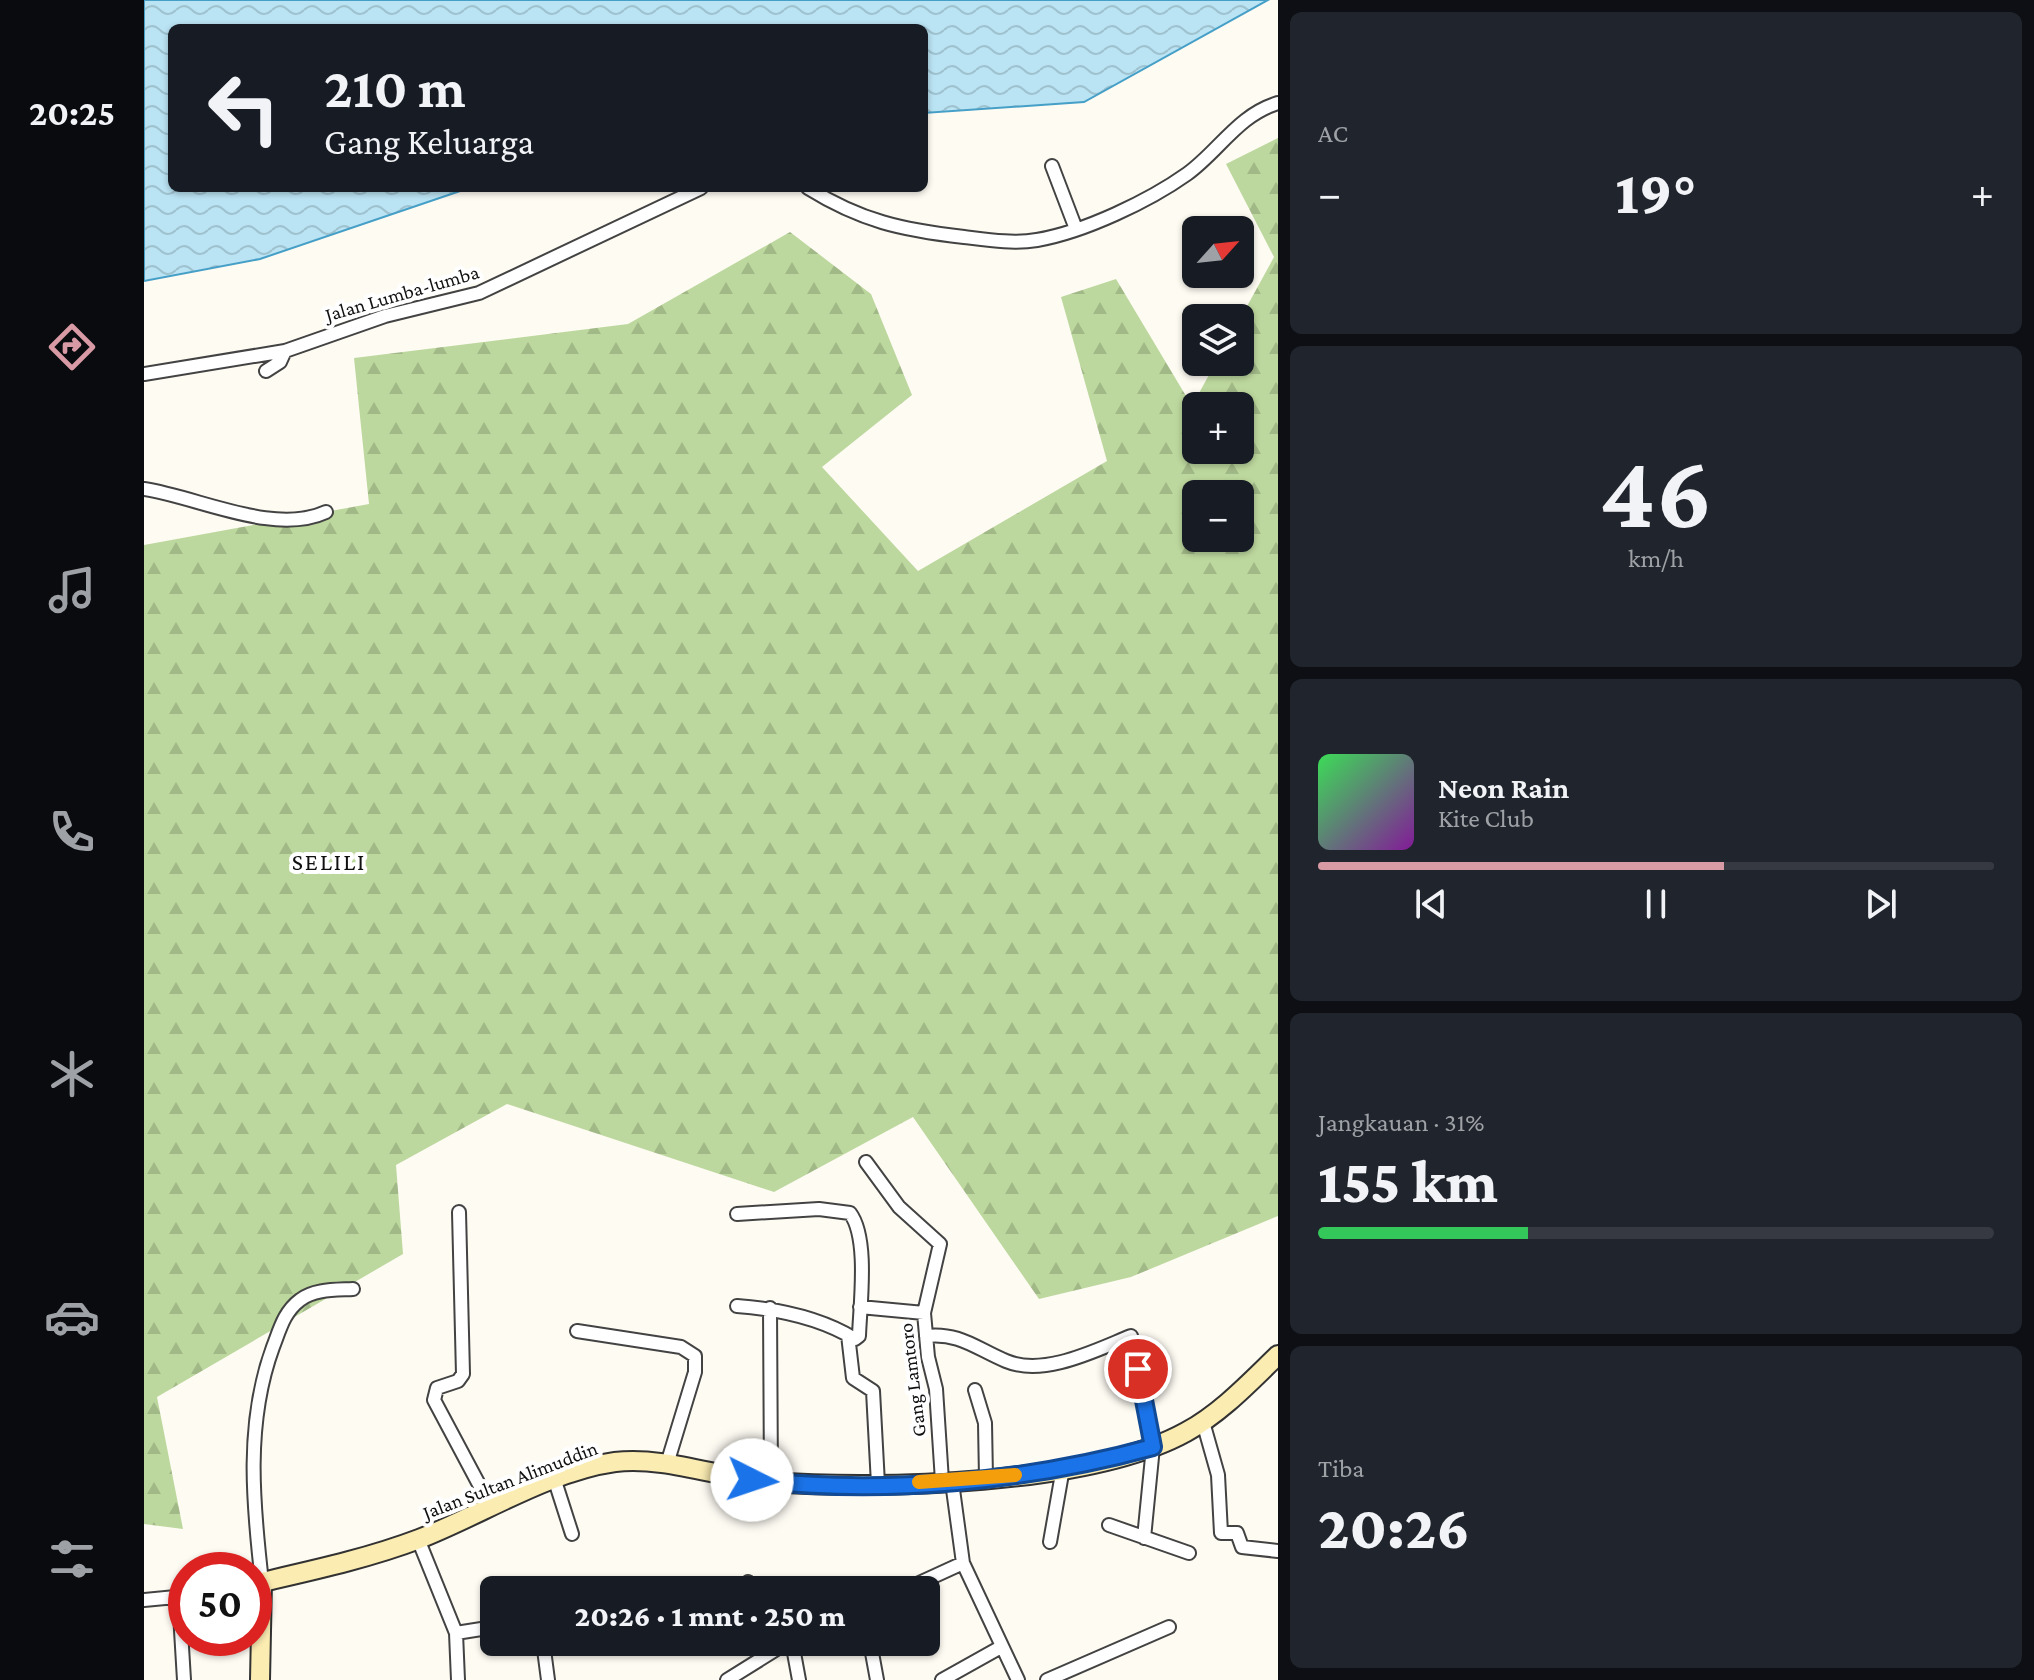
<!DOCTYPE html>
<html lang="id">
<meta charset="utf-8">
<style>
:root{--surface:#171b24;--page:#20242c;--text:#f1f3f6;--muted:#9ea1a6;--line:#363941;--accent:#d89aa5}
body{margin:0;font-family:"Crimson Pro",serif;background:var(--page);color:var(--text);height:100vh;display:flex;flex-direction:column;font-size:30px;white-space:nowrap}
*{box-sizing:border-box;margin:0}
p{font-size:26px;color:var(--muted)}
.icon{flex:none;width:44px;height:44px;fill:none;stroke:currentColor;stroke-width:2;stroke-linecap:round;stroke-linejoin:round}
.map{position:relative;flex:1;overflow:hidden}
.sheet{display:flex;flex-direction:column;gap:12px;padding:12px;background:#0d0f14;width:756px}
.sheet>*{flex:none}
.guide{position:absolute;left:24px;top:24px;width:760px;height:168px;border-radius:12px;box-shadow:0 2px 6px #0004;background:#171b24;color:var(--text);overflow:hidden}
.needle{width:52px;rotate:63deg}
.fabs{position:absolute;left:1038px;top:216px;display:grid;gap:16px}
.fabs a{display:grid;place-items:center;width:72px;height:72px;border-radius:12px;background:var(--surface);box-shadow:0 2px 6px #0004;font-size:40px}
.speed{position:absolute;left:24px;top:1552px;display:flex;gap:16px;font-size:40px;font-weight:700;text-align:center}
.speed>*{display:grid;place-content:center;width:104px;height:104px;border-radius:50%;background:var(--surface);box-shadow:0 2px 6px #0004;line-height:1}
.speed .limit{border:12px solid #d22;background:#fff;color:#111}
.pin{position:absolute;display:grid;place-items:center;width:68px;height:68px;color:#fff;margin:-34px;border:4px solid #fff;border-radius:50%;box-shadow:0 2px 8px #0007}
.me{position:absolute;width:88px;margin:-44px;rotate:94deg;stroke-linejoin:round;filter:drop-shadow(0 0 6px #0008)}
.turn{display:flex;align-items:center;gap:28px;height:168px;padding:0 24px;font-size:36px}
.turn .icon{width:104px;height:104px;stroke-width:2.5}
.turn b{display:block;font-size:56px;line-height:68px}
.big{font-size:60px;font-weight:800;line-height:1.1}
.sheet .tile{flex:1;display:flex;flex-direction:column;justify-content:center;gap:12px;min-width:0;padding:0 28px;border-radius:12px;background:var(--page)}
.sheet .dial{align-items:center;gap:0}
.dial b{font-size:104px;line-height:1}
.song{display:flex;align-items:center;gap:24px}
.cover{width:96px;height:96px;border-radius:12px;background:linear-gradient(135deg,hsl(130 70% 55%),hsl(290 70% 35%))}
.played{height:8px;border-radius:4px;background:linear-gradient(90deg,var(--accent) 60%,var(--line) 60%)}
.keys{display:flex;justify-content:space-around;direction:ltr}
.heat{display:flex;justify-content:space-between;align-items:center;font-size:44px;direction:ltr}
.charge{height:12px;border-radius:6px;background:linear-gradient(90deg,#34c759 31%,var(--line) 0)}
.trip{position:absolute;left:336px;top:1576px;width:460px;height:80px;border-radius:12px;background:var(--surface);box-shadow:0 2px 6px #0004;font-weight:800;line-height:80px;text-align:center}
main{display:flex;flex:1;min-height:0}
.menu{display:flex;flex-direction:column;width:144px;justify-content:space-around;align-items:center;background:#090b0e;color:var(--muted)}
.menu .icon{width:56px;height:56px}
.menu .on{color:var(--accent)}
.menu b{font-size:36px;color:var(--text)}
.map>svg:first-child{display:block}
</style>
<main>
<nav class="menu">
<b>20:25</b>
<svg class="icon on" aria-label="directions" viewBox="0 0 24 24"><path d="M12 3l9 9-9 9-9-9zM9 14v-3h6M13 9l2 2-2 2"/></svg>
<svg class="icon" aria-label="music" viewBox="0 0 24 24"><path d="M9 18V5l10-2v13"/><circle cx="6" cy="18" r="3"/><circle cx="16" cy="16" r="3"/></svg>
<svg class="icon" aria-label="phone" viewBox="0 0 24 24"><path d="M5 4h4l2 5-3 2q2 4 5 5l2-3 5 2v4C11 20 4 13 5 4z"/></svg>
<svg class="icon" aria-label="climate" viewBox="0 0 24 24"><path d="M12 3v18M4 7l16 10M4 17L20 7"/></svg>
<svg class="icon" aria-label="car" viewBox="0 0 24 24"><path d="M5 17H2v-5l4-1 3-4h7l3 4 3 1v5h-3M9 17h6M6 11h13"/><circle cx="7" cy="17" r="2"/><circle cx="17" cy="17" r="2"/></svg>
<svg class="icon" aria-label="filters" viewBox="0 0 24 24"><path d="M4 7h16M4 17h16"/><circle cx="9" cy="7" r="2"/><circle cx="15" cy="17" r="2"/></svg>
</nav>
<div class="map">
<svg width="1134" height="1680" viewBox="0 0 1134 1680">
<defs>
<pattern id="forest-firs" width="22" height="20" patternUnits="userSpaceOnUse" patternTransform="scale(2)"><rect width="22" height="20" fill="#bdd89e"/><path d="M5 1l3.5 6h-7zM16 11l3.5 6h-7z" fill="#a1b887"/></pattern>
<pattern id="water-waves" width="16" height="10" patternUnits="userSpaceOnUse" patternTransform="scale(2)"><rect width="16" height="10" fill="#bae3f3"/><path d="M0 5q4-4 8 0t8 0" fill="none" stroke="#9fc2cf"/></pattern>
</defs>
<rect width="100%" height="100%" fill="#fefbf3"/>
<path fill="url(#forest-firs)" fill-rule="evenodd" d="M1134,138v1078l-147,61 -92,22 -126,-182 -139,75 -267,-88 -111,61 7,89 -246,143 26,132 -39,-5v-979l225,-41 -15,-146 274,-34 162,-92 81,62 41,101 -90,72 96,104 189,-110 -46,-164 55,-18 76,127 24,-44h24v-43l34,-62 -48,-93zM1052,406h44v44h-44zM1052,494h44v44h-44z"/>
<path fill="url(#water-waves)" stroke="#459fc7" stroke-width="2" d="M0,0h1124l-184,102 -160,11v-85h-752v160h297l-209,71 -116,22z"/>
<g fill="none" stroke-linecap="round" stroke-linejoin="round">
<defs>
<path id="minor" d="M908,166l24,63
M664,188c53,33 94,42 156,49 24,3 49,7 73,3 47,-8 112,-39 150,-66 32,-23 51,-59 91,-71
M122,371l14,-9 5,-11
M0,374l141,-23 100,-35 94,-23 222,-105
M0,489c54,8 130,47 182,23
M722,1162l33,45 41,37 -16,69 4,44 8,32 6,92
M315,1212l4,162 -5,7 -21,7 -3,12 57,107
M593,1306c41,3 82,11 118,33l4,-3c1,-31 10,-98 -9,-123l-31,-4 -82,5
M716,1307l64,6
M626,1308l1,174
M433,1331l104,16 14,9v16l-28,92
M704,1335l5,43 20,13 5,93
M782,1336c33,-4 51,13 80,25 38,16 90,-11 125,-25l22,111 -9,91
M831,1390l10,33 1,55
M1059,1422l15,53 3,58h16l5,14 36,4
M411,1481l17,53
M808,1482l11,81 55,117
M965,1525l80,28
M274,1539l38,94 2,47
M906,1542l13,-74
M113,1583l5,-1c-9,-78 -17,-159 11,-235 7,-18 11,-35 27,-47 14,-11 35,-10 53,-11
M602,1590l2,-8
M760,1590l59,-27
M35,1597l5,83
M0,1600l42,-4
M312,1633l38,-6
M399,1642l5,38
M648,1642l7,38
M726,1642l7,38
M583,1680l61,-38
M798,1680l59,-33
M903,1680l122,-53"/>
<path id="secondary" d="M116,1680l2,-98c52,-12 107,-24 157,-43 62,-24 130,-68 196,-77 50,-6 105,16 155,20 109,8 320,3 416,-50 35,-19 64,-50 92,-77"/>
</defs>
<use href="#minor" stroke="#434343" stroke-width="16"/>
<use href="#secondary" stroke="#323232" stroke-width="22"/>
<use href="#minor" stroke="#fff" stroke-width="12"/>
<use href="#secondary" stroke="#fbecb2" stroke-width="18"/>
</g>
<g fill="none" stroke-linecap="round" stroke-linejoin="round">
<defs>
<path id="route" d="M608,1480c132,15 273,2 401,-33l-15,-78"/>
</defs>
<use href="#route" stroke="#114b97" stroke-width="20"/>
<use href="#route" stroke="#1a73e8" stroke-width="14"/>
<path stroke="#f59e0b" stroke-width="14" d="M775,1482l96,-7"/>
</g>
<g text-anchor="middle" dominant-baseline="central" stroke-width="8" stroke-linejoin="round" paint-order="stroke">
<g font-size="20" fill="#101010" stroke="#fff">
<text transform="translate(258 293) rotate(-16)">Jalan Lumba-lumba</text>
<text transform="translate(768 1380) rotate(-97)">Gang Lamtoro</text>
<text transform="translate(366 1480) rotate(-21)">Jalan Sultan Alimuddin</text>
</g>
<g font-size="24" letter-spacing="2" fill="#101010" stroke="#fff">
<text x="185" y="861">SELILI</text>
</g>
</g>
</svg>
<div class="fabs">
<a><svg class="needle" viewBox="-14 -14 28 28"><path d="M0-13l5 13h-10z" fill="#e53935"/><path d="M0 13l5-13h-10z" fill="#9ea1a6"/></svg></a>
<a><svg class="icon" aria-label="layers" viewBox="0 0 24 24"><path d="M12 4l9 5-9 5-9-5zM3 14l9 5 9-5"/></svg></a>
<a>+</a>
<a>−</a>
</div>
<div class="speed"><div class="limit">50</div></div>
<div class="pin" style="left:994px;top:1369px;background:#d93025"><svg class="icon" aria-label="arrive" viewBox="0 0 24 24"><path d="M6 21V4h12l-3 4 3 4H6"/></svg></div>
<svg class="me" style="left:608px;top:1480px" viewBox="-20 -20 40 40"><circle r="19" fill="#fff"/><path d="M0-13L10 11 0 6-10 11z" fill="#1a73e8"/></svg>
<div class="trip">20:26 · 1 mnt · 250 m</div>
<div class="guide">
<div class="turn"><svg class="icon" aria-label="left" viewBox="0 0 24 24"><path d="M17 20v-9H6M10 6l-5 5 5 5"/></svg><div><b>210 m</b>Gang Keluarga</div></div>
</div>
</div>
<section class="sheet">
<div class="tile"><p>AC</p>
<div class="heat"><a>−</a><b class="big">19°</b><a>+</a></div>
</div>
<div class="tile dial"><b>46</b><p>km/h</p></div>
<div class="tile">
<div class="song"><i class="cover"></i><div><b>Neon Rain</b><p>Kite Club</p></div></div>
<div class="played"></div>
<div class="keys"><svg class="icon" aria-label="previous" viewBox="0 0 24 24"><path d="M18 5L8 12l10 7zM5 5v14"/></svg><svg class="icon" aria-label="pause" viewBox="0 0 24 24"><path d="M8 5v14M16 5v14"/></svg><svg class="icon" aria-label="next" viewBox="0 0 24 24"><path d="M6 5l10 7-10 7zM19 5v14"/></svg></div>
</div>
<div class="tile"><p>Jangkauan · 31%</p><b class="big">155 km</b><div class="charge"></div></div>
<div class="tile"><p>Tiba</p><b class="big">20:26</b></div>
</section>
</main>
